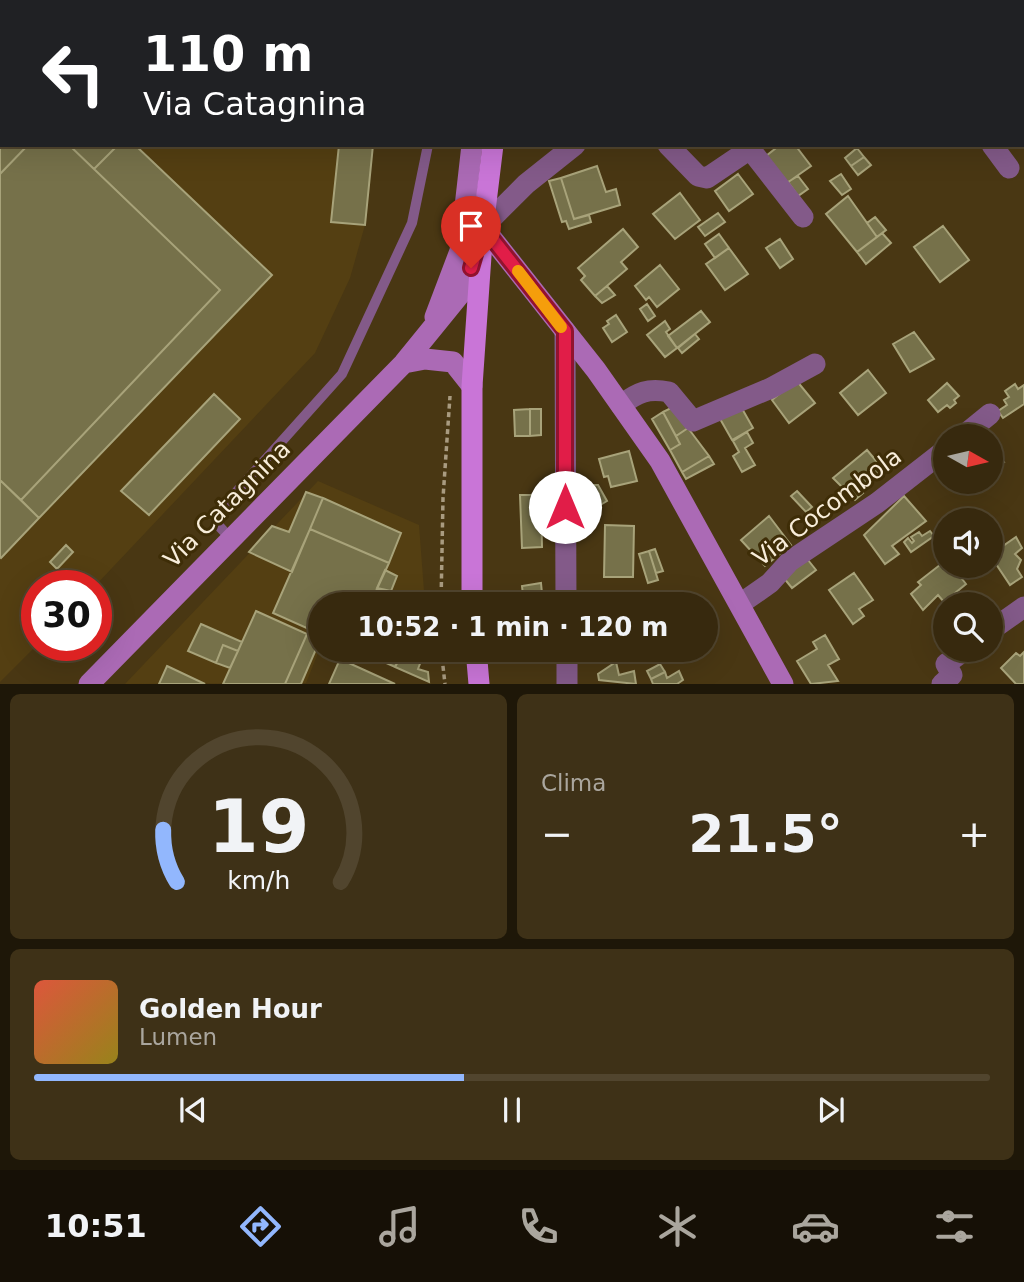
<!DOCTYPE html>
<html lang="it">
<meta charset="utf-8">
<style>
:root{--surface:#37290e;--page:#3e3117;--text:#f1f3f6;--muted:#aaa69e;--line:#51452e;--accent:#92b7fd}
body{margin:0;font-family:"DejaVu Sans",sans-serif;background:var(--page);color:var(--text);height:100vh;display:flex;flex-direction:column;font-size:26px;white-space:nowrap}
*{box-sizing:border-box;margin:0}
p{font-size:23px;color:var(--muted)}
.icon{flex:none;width:38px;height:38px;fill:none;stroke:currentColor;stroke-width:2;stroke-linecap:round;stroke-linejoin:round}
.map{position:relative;height:684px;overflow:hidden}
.details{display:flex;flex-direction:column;gap:10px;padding:10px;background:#1e1708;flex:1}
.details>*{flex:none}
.top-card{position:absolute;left:0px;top:0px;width:1026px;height:147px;box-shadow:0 7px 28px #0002,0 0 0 2px var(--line);background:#202124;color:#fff;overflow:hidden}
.needle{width:46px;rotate:98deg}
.buttons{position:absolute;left:933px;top:424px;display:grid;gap:14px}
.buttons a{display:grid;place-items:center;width:70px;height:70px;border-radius:50%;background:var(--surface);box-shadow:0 7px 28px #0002,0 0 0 2px var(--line);font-size:35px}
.speed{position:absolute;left:21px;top:570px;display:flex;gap:14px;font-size:35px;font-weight:700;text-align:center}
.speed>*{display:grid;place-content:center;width:91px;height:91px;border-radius:50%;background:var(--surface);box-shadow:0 7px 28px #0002,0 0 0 2px var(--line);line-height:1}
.speed .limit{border:10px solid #d22;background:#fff;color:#111}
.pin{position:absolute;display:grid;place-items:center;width:60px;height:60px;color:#fff;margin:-72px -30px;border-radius:50% 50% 50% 0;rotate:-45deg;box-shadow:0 0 7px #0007}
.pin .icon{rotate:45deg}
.me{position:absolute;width:77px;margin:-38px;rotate:0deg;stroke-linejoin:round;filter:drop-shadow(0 0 5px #0008)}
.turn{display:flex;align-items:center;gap:24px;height:147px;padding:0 28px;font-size:32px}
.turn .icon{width:91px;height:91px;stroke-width:2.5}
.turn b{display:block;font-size:49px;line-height:60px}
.big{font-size:52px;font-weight:700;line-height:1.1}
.details .widget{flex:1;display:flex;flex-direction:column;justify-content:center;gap:10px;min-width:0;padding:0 24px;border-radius:10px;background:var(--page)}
.details .dial{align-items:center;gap:0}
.dial svg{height:182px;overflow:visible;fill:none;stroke:var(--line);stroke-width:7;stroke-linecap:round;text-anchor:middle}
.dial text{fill:var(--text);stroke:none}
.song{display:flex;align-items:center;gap:21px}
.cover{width:84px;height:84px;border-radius:10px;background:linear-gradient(135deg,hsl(10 70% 55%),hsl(50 70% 35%))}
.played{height:7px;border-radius:4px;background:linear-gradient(90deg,var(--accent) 45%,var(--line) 45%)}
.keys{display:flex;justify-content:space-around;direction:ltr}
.heat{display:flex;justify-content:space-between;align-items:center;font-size:38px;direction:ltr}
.details .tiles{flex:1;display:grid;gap:10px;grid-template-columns:1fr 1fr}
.widget:last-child{grid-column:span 2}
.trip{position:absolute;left:308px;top:592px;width:410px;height:70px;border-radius:35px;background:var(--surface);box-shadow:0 7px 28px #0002,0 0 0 2px var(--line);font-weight:700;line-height:70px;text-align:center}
.tabs{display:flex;height:112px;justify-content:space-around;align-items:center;background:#161006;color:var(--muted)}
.tabs .icon{width:49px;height:49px}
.tabs .current{color:var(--accent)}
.tabs b{font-size:32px;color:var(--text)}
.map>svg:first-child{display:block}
</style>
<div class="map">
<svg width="1024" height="684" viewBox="0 0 1024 684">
<rect width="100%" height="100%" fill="#493713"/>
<path fill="#543f12" d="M0,0h389l-387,2v143h371l-8,80 -15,53 -35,75 -220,233h-58v59l-37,37z
M318,481l101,44 6,79h-105v44l-14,35 -181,1z"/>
<path fill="#76714a" stroke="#a8a37a" stroke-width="2" d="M0,18l2,127h26l-28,29z
M28,145h41l151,145 -199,210 -21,-20v-306z
M69,145h49l-24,24z
M118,145h17l137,130 -233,243 -18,-18 199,-210 -126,-121z
M339,145h34l-8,80 -34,-3z
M780,145h15l16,21 -24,17 -21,-27z
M857,148l7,9 -13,9 -6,-8z
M864,157l7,8 -13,10 -7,-9z
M597,166l9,26 10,-3 4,16 -46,14 -13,-41z
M738,174l15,20 -24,17 -14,-20z
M841,174l10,15 -9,6 -12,-14z
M798,176l10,13 -10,7 -10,-14z
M561,178l13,41 15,-4 2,7 -22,7 -3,-8 -4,1 -13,-41z
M680,193l20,27 -25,19 -22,-25z
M848,196l29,41 -20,15 -31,-38z
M718,213l7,9 -20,14 -7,-9z
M875,217l11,13 -9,7 -10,-14z
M943,226l26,34 -29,22 -26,-35z
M623,229l15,18 -17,15 6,7 -32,27 -14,-16 4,-4 -7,-8z
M882,233l9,10 -25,21 -9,-12z
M719,234l10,14 -14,10 -10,-14z
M780,239l13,20 -13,9 -14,-20z
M729,248l19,26 -23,16 -19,-26z
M660,265l19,24 -22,18 -8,-10 -3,3 -11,-14z
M607,286l8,9 -13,8 -7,-7z
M647,304l8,12 -7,5 -8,-12z
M701,311l9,11 -33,26 -9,-12z
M616,315l11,17 -15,10 -9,-14 6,-4 -2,-3z
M665,321l5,8 -4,3 11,16 -12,9 -18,-22z
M914,332l20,27 -24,13 -17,-28z
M695,334l4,5 -17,14 -4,-5z
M868,370l18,23 -28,22 -18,-22z
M796,380l19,23 -26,20 -17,-23z
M947,383l12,13 -5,4 2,3 -6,5 -3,-3 -9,7 -10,-12z
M1015,384l3,5 6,-4v19l-21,14 -5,-7 9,-6 -3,-5 5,-3 -4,-6z
M214,394l26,25 -91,96 -28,-24z
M740,405l13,23 -21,12 -13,-23z
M675,406l13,22 -12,8 -13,-24z
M530,409h11v26l-11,1z
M530,409v27h-15l-1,-26z
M663,412l17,32 -10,6 -18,-31z
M688,428l21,28 -27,16 -12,-22 10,-6 -4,-8z
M747,432l6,11 -8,5 10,17 -13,7 -9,-16 6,-4 -6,-11z
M990,436l8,10 -4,4 10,12 -14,10z
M867,450l16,19 -23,20 3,4 -8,7 -22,-22z
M629,451l8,30 -26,6 -3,-11 -4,1 -5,-18z
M709,456l5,8 -28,15 -4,-7z
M0,480l39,38 -38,40 -1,-1z
M583,485h15l9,16 -10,6 -4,-6 -9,1z
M797,491l15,16 -6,5 -15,-16z
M306,492l17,6 -31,74 -43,-20 23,-26 17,6z
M520,495h21l1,52 -20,1z
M904,496l22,25 -34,25 7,8 -14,10 -21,-29z
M323,498l78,35 -12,30 -79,-34z
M769,516l22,29 -26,21 -24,-26z
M605,525l29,1 -1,51h-29z
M310,529l79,34 -19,41h-50v30l-47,-21z
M930,531l4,5 -23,16 -7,-10 4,-4 4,5 2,-2 -3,-4 8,-5 3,4z
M1016,537l6,11 -7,6 6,6 -4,9 5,8 -12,8 -20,-30z
M66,545l7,7 -16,17 -7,-7z
M655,549l8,22 -7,2 -7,-22z
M649,551l9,29 -10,3 -9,-29z
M804,555l12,15 -24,18 -9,-11z
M945,561v4h6l15,19 -22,18 -6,-7 -15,15 -12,-16 10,-9 -3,-3z
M385,570l12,6 -6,15 -14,-3z
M854,573l19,27 -14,9 5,7 -11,8 -24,-34z
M541,583l2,21h-19l-2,-18z
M256,611l51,23 -22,50h-62z
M201,624l41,18 -4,9 -15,-6 -7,18 -28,-12z
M307,634l13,6 -19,44h-16z
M825,635l14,24 -11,6 10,16 -27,3 -14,-23 20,-12 -4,-7z
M223,645l15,6 -8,17 -14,-5z
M355,649h47l2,1 -9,17z
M530,649h19l1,12 -19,2z
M1024,652v32h-8l-15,-16 15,-15 4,3z
M403,653l18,8 -3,8 10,3 1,10 -34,-15z
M340,659l55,25h-66z
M616,662l3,13 15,-4 2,13 -37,-4 -1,-6z
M660,664l5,8 -14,7 -4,-8z
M167,666l38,18h-46z
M679,671l4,9 -6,4h-24l-2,-5 14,-7 2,6z"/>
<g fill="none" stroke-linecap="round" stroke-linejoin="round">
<path stroke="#a99b80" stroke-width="3.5" stroke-dasharray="5 3.5" stroke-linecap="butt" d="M441,604l2,-106 7,-102
M441,649l4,35"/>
<path stroke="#835a89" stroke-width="10" d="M230,538l-11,-12 -1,-9 20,-27 104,-116 70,-151 16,-78"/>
<path stroke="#835a89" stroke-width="21" d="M774,0l1,2
M714,2l1,-2
M668,145l30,31 9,2 43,-29 53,68
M992,145l17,23
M483,227l43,-43 49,-39
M565,331l1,273
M621,405c17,-13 27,-17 48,-13l24,29 78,-33 44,-24
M963,436l27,-22
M740,604l30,-21 20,-22 87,-58 68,-53
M990,631l34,-24
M567,649v35
M942,684l10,-9 -6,-11 20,-15"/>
<path stroke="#ab6ab5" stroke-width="21" d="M483,227l113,143 64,91 123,223
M435,317l25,-66 12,-106
M404,363l21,-4 28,3 19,24
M89,684l315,-321 61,-75 12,-42"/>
<path stroke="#c975d7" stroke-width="21" d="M509,2v-2
M472,604v-218l11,-159 10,-82
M476,649l3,35"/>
</g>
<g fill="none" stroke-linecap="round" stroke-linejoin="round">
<defs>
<path id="route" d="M471,268l12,-41 82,104v176"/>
</defs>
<use href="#route" stroke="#92132f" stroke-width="18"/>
<use href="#route" stroke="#e11d48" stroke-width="12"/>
<path stroke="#f59e0b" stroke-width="12" d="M518,271l43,56"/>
</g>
<g text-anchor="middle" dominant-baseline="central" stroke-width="6" stroke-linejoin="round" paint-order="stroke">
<g font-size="24" fill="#f8edda" stroke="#3e2d07">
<text transform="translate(227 504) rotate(-45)">Via Catagnina</text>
<text transform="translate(827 507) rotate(-37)">Via Cocombola</text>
</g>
</g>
</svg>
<div class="buttons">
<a><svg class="needle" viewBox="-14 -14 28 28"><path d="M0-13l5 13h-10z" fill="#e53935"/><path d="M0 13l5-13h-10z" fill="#aaa69e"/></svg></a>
<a><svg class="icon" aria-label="sound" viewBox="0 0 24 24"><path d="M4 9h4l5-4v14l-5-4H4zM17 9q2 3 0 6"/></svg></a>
<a><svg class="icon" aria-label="search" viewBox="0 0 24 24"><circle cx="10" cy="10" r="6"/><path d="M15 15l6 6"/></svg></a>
</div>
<div class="speed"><div class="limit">30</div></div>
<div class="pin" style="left:471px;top:268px;background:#d93025"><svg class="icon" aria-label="arrive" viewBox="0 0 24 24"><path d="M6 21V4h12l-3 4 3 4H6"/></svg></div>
<svg class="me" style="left:565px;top:507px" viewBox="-20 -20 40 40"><circle r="19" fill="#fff"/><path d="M0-13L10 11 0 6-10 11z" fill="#e11d48"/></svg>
<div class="trip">10:52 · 1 min · 120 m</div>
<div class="top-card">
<div class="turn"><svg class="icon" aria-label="left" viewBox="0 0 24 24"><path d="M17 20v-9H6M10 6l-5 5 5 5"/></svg><div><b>110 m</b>Via Catagnina</div></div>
</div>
</div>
<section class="details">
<div class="tiles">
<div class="widget dial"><svg viewBox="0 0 100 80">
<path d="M14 69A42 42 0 1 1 86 69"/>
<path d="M14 69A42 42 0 0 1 8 46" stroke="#92b7fd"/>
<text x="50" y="56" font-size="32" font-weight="700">19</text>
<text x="50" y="72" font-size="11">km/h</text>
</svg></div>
<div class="widget"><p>Clima</p>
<div class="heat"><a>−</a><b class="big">21.5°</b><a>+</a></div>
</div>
<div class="widget">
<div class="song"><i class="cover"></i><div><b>Golden Hour</b><p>Lumen</p></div></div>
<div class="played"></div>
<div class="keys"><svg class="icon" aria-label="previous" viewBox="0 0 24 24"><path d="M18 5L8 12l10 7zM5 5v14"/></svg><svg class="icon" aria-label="pause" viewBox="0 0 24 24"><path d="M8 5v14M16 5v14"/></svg><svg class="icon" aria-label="next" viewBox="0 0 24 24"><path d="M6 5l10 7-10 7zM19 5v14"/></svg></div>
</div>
</div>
</section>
<nav class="tabs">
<b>10:51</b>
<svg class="icon current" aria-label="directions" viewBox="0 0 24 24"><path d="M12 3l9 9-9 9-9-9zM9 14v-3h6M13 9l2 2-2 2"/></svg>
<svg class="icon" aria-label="music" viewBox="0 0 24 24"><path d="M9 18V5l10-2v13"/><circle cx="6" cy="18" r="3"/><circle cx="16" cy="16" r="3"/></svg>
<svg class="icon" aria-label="phone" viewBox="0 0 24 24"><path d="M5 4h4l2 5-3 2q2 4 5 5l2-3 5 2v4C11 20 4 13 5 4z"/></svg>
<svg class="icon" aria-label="climate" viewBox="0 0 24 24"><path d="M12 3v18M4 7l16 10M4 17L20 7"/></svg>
<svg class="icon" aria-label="car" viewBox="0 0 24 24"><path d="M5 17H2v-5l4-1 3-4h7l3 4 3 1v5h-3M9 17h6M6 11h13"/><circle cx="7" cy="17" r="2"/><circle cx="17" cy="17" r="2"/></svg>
<svg class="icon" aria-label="filters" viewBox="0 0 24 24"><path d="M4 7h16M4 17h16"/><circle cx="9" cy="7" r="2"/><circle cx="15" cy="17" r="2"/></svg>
</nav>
